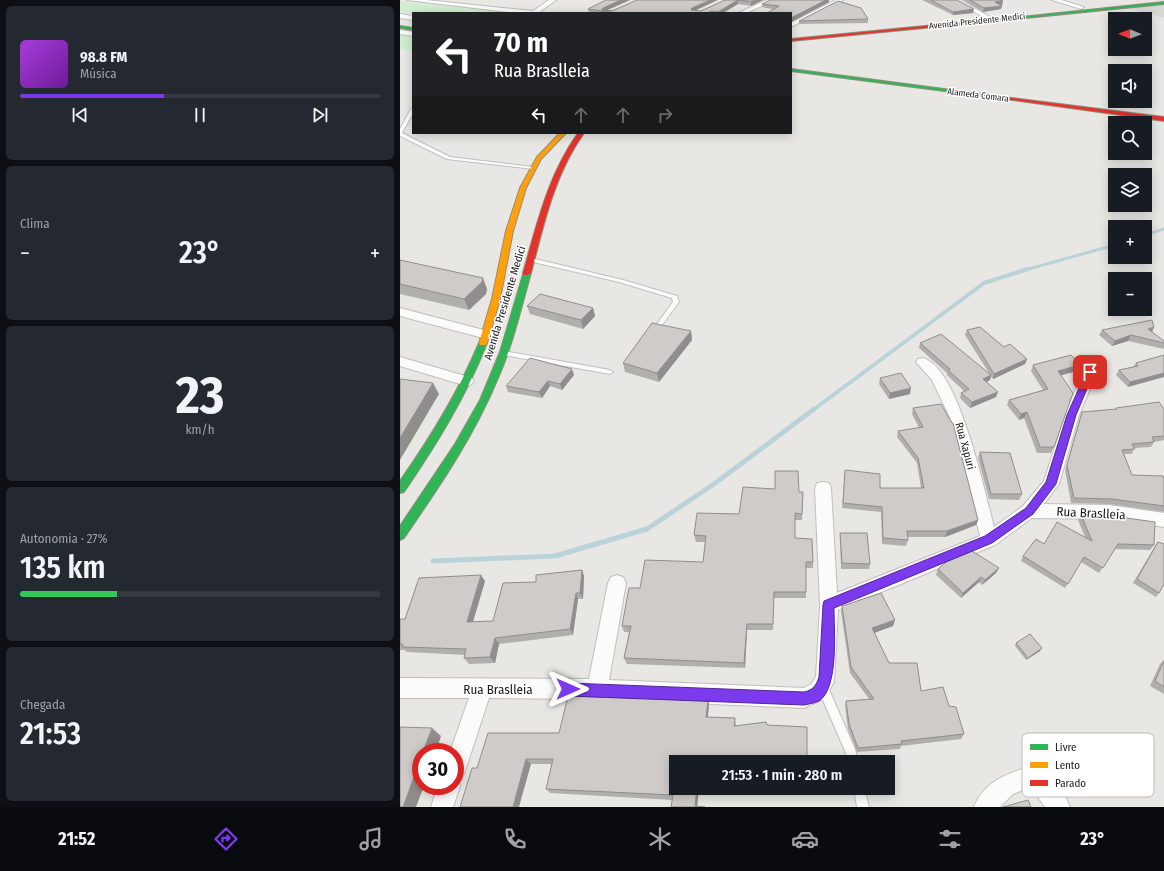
<!DOCTYPE html>
<html lang="pt">
<meta charset="utf-8">
<style>
:root{--surface:#171b24;--page:#242831;--text:#f1f3f6;--muted:#9ea1a6;--line:#363941;--accent:#7c3aed}
body{margin:0;font-family:"Fira Sans Condensed",sans-serif;background:var(--page);color:var(--text);height:100vh;display:flex;flex-direction:column;font-size:15px;white-space:nowrap}
*{box-sizing:border-box;margin:0}
p{font-size:13px;color:var(--muted)}
.icon{flex:none;width:22px;height:22px;fill:none;stroke:currentColor;stroke-width:2;stroke-linecap:round;stroke-linejoin:round}
.map{position:relative;flex:1;overflow:hidden}
.sheet{display:flex;flex-direction:column;gap:6px;padding:6px;background:#0d0f14;width:400px}
.sheet>*{flex:none}
.hud{position:absolute;left:12px;top:12px;width:380px;height:122px;border-radius:0px;box-shadow:0 2px 10px #0003;background:#202124;color:#fff;overflow:hidden}
.needle{width:26px;rotate:271deg}
.buttons{position:absolute;left:708px;top:12px;display:grid;gap:8px}
.buttons a{display:grid;place-items:center;width:44px;height:44px;border-radius:0px;background:var(--surface);box-shadow:0 2px 10px #0003;font-size:20px}
.speed{position:absolute;left:12px;top:743px;display:flex;gap:8px;font-size:20px;font-weight:700;text-align:center}
.speed>*{display:grid;place-content:center;width:52px;height:52px;border-radius:50%;background:var(--surface);box-shadow:0 2px 10px #0003;line-height:1}
.speed .limit{border:6px solid #d22;background:#fff;color:#111}
.pin{position:absolute;display:grid;place-items:center;width:34px;height:34px;color:#fff;margin:-17px;border-radius:8px;box-shadow:0 2px 6px #0006}
.me{position:absolute;width:44px;margin:-22px;rotate:90deg;stroke-linejoin:round;filter:drop-shadow(0 0 3px #0008)}
.turn{display:flex;align-items:center;gap:14px;height:84px;padding:0 16px;font-size:18px}
.turn .icon{width:52px;height:52px;stroke-width:2.5}
.turn b{display:block;font-size:28px;line-height:34px}
.lanes{display:flex;align-items:center;height:38px;padding:0 16px;background:#0003;justify-content:center;gap:20px;direction:ltr}
.lanes .off{opacity:.35}
.big{font-size:30px;font-weight:600;line-height:1.1}
.sheet .tile{flex:1;display:flex;flex-direction:column;justify-content:center;gap:6px;min-width:0;padding:0 14px;border-radius:6px;background:var(--page)}
.sheet .dial{align-items:center;gap:0}
.dial b{font-size:52px;line-height:1}
.song{display:flex;align-items:center;gap:12px}
.cover{width:48px;height:48px;border-radius:6px;background:linear-gradient(135deg,hsl(280 70% 55%),hsl(280 70% 35%))}
.played{height:4px;border-radius:2px;background:linear-gradient(90deg,var(--accent) 40%,var(--line) 40%)}
.keys{display:flex;justify-content:space-around;direction:ltr}
.heat{display:flex;justify-content:space-between;align-items:center;font-size:22px;direction:ltr}
.charge{height:6px;border-radius:3px;background:linear-gradient(90deg,#34c759 27%,var(--line) 0)}
.trip{position:absolute;left:269px;top:755px;width:226px;height:40px;border-radius:0px;background:var(--surface);box-shadow:0 2px 10px #0003;font-weight:600;line-height:40px;text-align:center}
.menu{display:flex;height:64px;justify-content:space-around;align-items:center;background:#090b0e;color:var(--muted)}
.menu .icon{width:28px;height:28px}
.menu .on{color:var(--accent)}
.menu b{font-size:18px;color:var(--text)}
main{display:flex;flex:1;min-height:0}
.map>svg:first-child{display:block}
</style>
<main>
<section class="sheet">
<div class="tile">
<div class="song"><i class="cover"></i><div><b>98.8 FM</b><p>Música</p></div></div>
<div class="played"></div>
<div class="keys"><svg class="icon" aria-label="previous" viewBox="0 0 24 24"><path d="M18 5L8 12l10 7zM5 5v14"/></svg><svg class="icon" aria-label="pause" viewBox="0 0 24 24"><path d="M8 5v14M16 5v14"/></svg><svg class="icon" aria-label="next" viewBox="0 0 24 24"><path d="M6 5l10 7-10 7zM19 5v14"/></svg></div>
</div>
<div class="tile"><p>Clima</p>
<div class="heat"><a>−</a><b class="big">23°</b><a>+</a></div>
</div>
<div class="tile dial"><b>23</b><p>km/h</p></div>
<div class="tile"><p>Autonomia · 27%</p><b class="big">135 km</b><div class="charge"></div></div>
<div class="tile"><p>Chegada</p><b class="big">21:53</b></div>
</section>
<div class="map">
<svg width="764" height="807" viewBox="0 0 764 807">
<rect width="100%" height="100%" fill="#e9e7e3"/>
<path fill="#d8d7d5" d="M764,3v15l-39,-11z"/>
<path fill="#d2eed1" d="M0,1l93,10 13,2 -93,1 -13,-1z
M0,35l13,1v15l-13,-2z"/>
<g fill="none" stroke-linecap="round" stroke-linejoin="round">
<path stroke="#b9d3d9" stroke-width="3" d="M745,235l19,-6
M625,270l90,-25"/>
<path stroke="#b9d3d9" stroke-width="4" d="M413,410l171,-127 44,-14"/>
<path stroke="#b9d3d9" stroke-width="5" d="M33,561l122,-5 92,-27 67,-45 100,-75"/>
<defs>
<path id="lane" d="M13,108v5l-11,20 48,24 83,10 2,1 -2,1 -86,-10 -47,-23v-7l11,-20z
M131,258l92,22 54,16 2,6 -17,23h-4l-1,-1 16,-22 -1,-4 -53,-16 -90,-21 -1,-1z
M102,351h2l106,19 3,2 -3,2 -106,-19h-2l-1,-2z
M423,684l4,1 28,64 3,13h-10l-2,-9 -28,-64 1,-4z
M454,788h10l5,19h-12z"/>
<path id="street" d="M7,0h19l107,11 16,-11h7l-18,13h-22z
M367,0h8l-29,13h-8z
M436,0h7l-52,27v-4z
M553,0h7l30,17 -5,1z
M652,0h9l23,7 -3,2z
M0,14l13,2v4l-13,-2z
M0,30l13,2v4l-13,-2z
M0,308l91,24 2,3 -2,3 -4,1 -87,-23z
M0,357l72,21 2,3 -2,3 -5,2 -67,-20z
M523,358c36,10 62,135 71,169l29,-21 21,-25 21,-66 18,-43 2,-3h10l2,3 -18,43 -20,69 -15,20 65,1 55,8v14l-55,-8 -77,-1 -37,27 -157,65 -4,72 -9,16 -21,10 -207,-9 -108,-1 -23,70 -3,8 -6,2 3,8 -7,21h-22l7,-21h17v-34h-5l19,-54h-69v-20l189,1 19,-96 3,-6 6,-2 6,2 3,6 -17,97 195,8 7,-4 5,-7 4,-72 -5,-117 2,-5 6,-1 6,1 2,5 6,105 143,-57 -29,-116 -19,-40 -16,-18 2,-3z
M628,767c20,8 34,20 42,40h-25l-8,-11 -11,-7 -13,5 -13,13h-26c10,-25 30,-32 54,-40z"/>
<path id="fast" d="M764,2v2l-199,20 -2,-1z
M0,26l13,2v2l-13,-2z
M391,69l199,26 2,1 -2,1 -199,-26z
M124,271h3l4,2c-10,35 -18,71 -33,105 -24,58 -59,109 -94,160l-4,2v-14l55,-82 25,-44 20,-48z
M83,340l4,3c-21,54 -51,102 -83,149l-4,1v-12c31,-44 58,-88 79,-138z"/>
<path id="slow" d="M160,133h6l-25,26 -15,29 -13,43 -13,68 -13,44 -1,2h-6l-1,-2 13,-44 14,-68 14,-43 17,-31z"/>
<path id="jam" d="M566,22l-1,2 -174,17v-2z
M588,95l176,22v4l-174,-24h-2z
M178,133h6c-30,42 -40,91 -53,140l-4,2h-3l-1,-2c14,-49 25,-98 55,-140z"/>
</defs>
<use href="#lane" stroke="#c0bfbe" stroke-width="2"/>
<use href="#street" stroke="#c0bfbe" stroke-width="2"/>
<use href="#fast" stroke="#8f907e" stroke-width="2"/>
<use href="#slow" stroke="#8f907e" stroke-width="2"/>
<use href="#jam" stroke="#8f907e" stroke-width="2"/>
<use href="#lane" fill="#fcfbfb" fill-rule="evenodd"/>
<use href="#street" fill="#fcfbfb" fill-rule="evenodd"/>
<use href="#fast" fill="#30b455" fill-rule="evenodd"/>
<use href="#slow" fill="#ff9f0a" fill-rule="evenodd"/>
<use href="#jam" fill="#e5322d" fill-rule="evenodd"/>
</g>
<path fill="#b1afac" d="M206,0h24l-24,10 95,1 24,-11h38l-12,6 -13,-2 -15,9h-134l-1,-4z
M429,0v2l-38,20v-9l-29,-6v-3z
M522,0h35l16,13 -20,2z
M563,0h37l3,1 -1,4h-1v4l-18,3z
M468,19v4l-69,1v-3z
M0,260l87,29 -1,5 -17,16 -69,-16z
M127,306l66,2 2,8 -12,13 -53,-15z
M754,327l-2,5 12,9v8l-36,-8 -16,5 -13,-11 3,-5z
M567,330l37,17 21,17 -32,15 -2,-2 -1,3 -3,2 9,15 -26,11 -10,-10 1,-5 3,-2 -17,-16v-2l-28,-25 1,-5 69,30 -24,-38z
M291,331l1,9 -33,42 -34,-10 -2,-9z
M764,355l-36,32 -12,-12 3,-5 14,-3 3,-4z
M633,365h47l-3,6 -16,4 -7,72 -3,6h-14l-13,-35 -5,2 -12,-15 2,-5 34,-10 -12,-19z
M174,375l-12,15 -12,-4 -8,12 -34,-6 -2,-6z
M480,378l30,16 -21,5 -10,-15z
M513,408l65,112 -2,5 -31,12h-37v3l-2,6 -24,-2 -1,-32 -39,-4 3,-38 35,18h41l-4,-25 -20,-26 1,-6 21,-3 -7,-14z
M716,408l48,1v31l-10,2 -3,5 -17,1 -2,6h-8l8,21 32,4v33l-55,-8 -38,-1 -6,-33 15,-52 2,-6 33,-3z
M580,452l42,42 -3,6 -30,-1 -11,-41z
M399,492h4l-1,28h-7v18l18,24v6h-7v30h-32l-1,32h-26l-2,38 -118,-4 -3,-6 5,-26h-5l-2,-6 18,-38 63,-26 2,-20h-9l-2,-7 45,-21z
M681,515l73,30 -4,5 -35,-1 -16,24 -18,-11 -16,26 -44,-27 2,-5 21,-12 41,-7 -7,-17z
M440,533l30,31 -1,5h-28l-1,-31z
M758,542l1,51 -3,4 -23,-14 22,-37z
M599,568l-3,5 -14,12 -3,-3 -18,16 -25,-23 2,-6z
M182,570l2,6 -1,23h-5l-5,36 -74,9 -4,19 -26,1 -5,-6 1,-3 -58,-3 -2,-2h-5v-31h5l80,-38 -12,41 20,-1 43,-39z
M442,606l51,20 -19,7 15,30 32,28 28,15 15,28 -3,5 -60,7 -1,3 -43,3 -9,-23 -3,-23 1,-5 23,-2 -19,-26 -9,-61z
M616,643l24,8 -14,9 -11,-14z
M764,660v34l-14,-8 10,-22z
M308,700l1,5 -1,12 27,1 1,8 31,-1 40,37h-131l23,26 -2,19h-26l1,-7 -122,-7 -4,-4 6,-25h-21l-54,4 82,-35z"/>
<path fill="#908e8c" d="M221,0h9l-27,12 -1,-1 1,-3z
M310,0h8l-26,12 -1,-2 1,-2z
M338,0v4l-15,9h-5v-1z
M355,0h8l-12,6v-4z
M426,0h3v2l-38,20v-4z
M603,1l-1,4 -8,1 1,-4z
M602,6l-1,3 -18,3 1,-4z
M574,9l-1,4 -20,2v-3z
M83,278l4,11 -1,5 -17,16 -5,-11z
M193,308l2,8 -12,13 -2,-9z
M754,327l-2,5 -4,-3z
M291,331l1,9 -33,42 -2,-9z
M731,335l-3,6 -16,5 3,-5z
M627,359l-2,5 -32,15 1,-5z
M680,365l-3,6 -22,6 3,-6z
M172,369l2,6 -12,15 -2,-6z
M764,373v4l-36,10 2,-5z
M591,375l-1,5 -8,4 1,-5z
M148,381l2,5 -8,12 -3,-6z
M33,383l6,11 -39,66v-22z
M511,388l-1,6 -21,5 1,-6z
M598,392l-2,5 -26,11 2,-6z
M627,412l-3,6 -5,2 2,-6z
M578,520l-2,5 -31,12 2,-6z
M599,568l-3,5 -14,12 3,-5z
M182,570l2,6 -1,23 -3,-6z
M81,575l4,6 -14,47 -4,-6z
M581,577l-2,5 -18,16 2,-5z
M176,593l2,6 -5,36 -3,-6z
M495,620l-2,6 -22,8 1,-6z
M347,624v6l-2,38 -1,-5z
M95,638l4,6 -4,19 -5,-6z
M642,648l-2,3 -14,9 2,-2z
M308,700l1,5 -2,18 -1,-6z
M32,728l9,8 -5,16h-13z
M21,758v28h3l-8,21h-13z
M126,759l5,5 -12,43h-6z
M297,788h2l-2,19h-2z"/>
<path fill="#cecbc8" stroke="#908e8c" d="M206,0h15l-18,8 -1,2 10,1 25,-11h73l-18,8 -1,2 10,1 24,-11h13l-20,12 -7,-1 -3,2h-91l-29,-4z
M338,0h17l-4,2z
M370,0h56l-35,18v-5h-24l12,-7 -17,-2z
M531,0h26l17,9 -21,3z
M570,0h30l3,1 -8,1 7,4 -18,2z
M438,1l23,7 7,11 -69,2z
M0,260l83,18 -1,4 -18,17 -64,-15z
M140,294l53,14 -12,12 -54,-14z
M752,320l2,7 -6,2 16,12v2l-33,-8 -16,6 -13,-11z
M252,323l39,8 -34,42 -34,-10z
M580,327l24,20 6,-3 17,15 -33,15 -27,-44z
M541,334l50,41 -8,4 15,13 -26,10 -11,-9 8,-4 -21,-19 2,-1 -30,-26z
M671,355l9,10 -22,6 15,22 -19,54h-14l-13,-35 -6,2 -12,-14 39,-11 -15,-24z
M764,355v18l-34,9 -11,-12 19,-4 -2,-3z
M130,358l42,11 -12,15 -12,-3 -9,11 -33,-6z
M501,373l10,15 -21,5 -10,-15z
M0,379l33,4 -33,55z
M759,402l5,7v27l-12,1 2,5 -22,2 3,5 -13,1 10,25 31,1 1,3v27l-52,-7 -38,-1 -7,-33 15,-53 35,-3 -1,-1z
M541,404l11,19h1l25,97 -31,11h-40l1,9 -25,-2 -1,-31 -39,-4 2,-33 35,4v14h44l-6,-30 -20,-27 25,-4 -10,-19z
M580,452l30,1 12,41h-31z
M375,471h23l1,21h4l-1,22 -7,-1v25l17,1 1,23h-7v30h-32l-1,32h-26l-3,39 -120,-5 7,-32h-9l7,-38h11l5,-28 58,2 3,-26 -12,-1 3,-22 42,1 4,-27 32,2z
M681,515l31,1 43,6 -1,23 -36,-1 -15,24 -19,-11 -16,27 -45,-28 13,-17 8,5 13,-22 35,19z
M440,533h27l3,31 -28,-1z
M758,542l6,2v40l-5,9 -22,-14z
M572,551l27,17 -14,12 -4,-3 -18,16 -25,-24 8,-7z
M182,570l-2,23h-4l-6,36 -75,9 -5,19 -26,1 2,-9 -64,-2 1,-3h-3v-25h5l14,-41 62,-3 -14,47 26,-1 10,-38 33,-1v-7z
M481,593l14,27 -23,8 17,35h28l4,28 22,-4 6,19 7,1 8,27 -63,7 1,3 -44,4 -9,-24 -3,-23 28,-2 -23,-32 -9,-61z
M630,634l12,14 -14,10 -12,-15z
M764,661v26l-9,-6z
M168,696l140,4 -2,17 29,1 -1,8 32,-4 1,3 40,2v35h-29l1,-5 -38,5h-65v26h21l-2,18 10,1h-34l2,-12 -127,-6 7,-30h-27l-13,48h-53l12,-39h5l11,-35h71z
M0,727l32,1 -9,24h-2v6l-18,49h-3z
M628,800l3,7h-28z"/>
<path fill="#7c3aed" stroke="#51269a" d="M687,370h6l1,2 -18,43 -20,69 -23,30 -41,29 -158,65c0,22 5,80 -15,93 -4,2 -10,3 -15,4l-236,-9 -4,-2 -2,-5 2,-4 4,-2 236,9c9,-2 12,-6 15,-15l4,-72 1,-4 161,-65 41,-28 20,-26 21,-67z"/>
<g text-anchor="middle" dominant-baseline="central" stroke-width="3" stroke-linejoin="round" paint-order="stroke">
<g font-size="9" fill="#1b1b1b" stroke="#fff">
<text transform="translate(577 21) rotate(-6)">Avenida Presidente Medici</text>
<text transform="translate(578 95) rotate(7)">Alameda Comara</text>
</g>
<g font-size="11" fill="#1b1b1b" stroke="#fff">
<text transform="translate(105 303) rotate(-73)">Avenida Presidente Medici</text>
<text transform="translate(565 446) rotate(75)">Rua Xapuri</text>
</g>
<g font-size="13" fill="#1b1b1b" stroke="#fff">
<text transform="translate(691 513) rotate(3)">Rua Braslleia</text>
<text x="98" y="689">Rua Braslleia</text>
</g>
</g>
<rect x="622" y="733" width="132" height="64" rx="6" fill="#fff" stroke="#bbb" stroke-width="1"/>
<rect x="630" y="744" width="18" height="6" fill="#30b455"/>
<rect x="630" y="762" width="18" height="6" fill="#ff9f0a"/>
<rect x="630" y="780" width="18" height="6" fill="#e5322d"/>
<g font-size="11" fill="#1b1b1b">
<text x="655" y="751">Livre</text>
<text x="655" y="769">Lento</text>
<text x="655" y="787">Parado</text>
</g>
</svg>
<div class="buttons">
<a><svg class="needle" viewBox="-14 -14 28 28"><path d="M0-13l5 13h-10z" fill="#e53935"/><path d="M0 13l5-13h-10z" fill="#9ea1a6"/></svg></a>
<a><svg class="icon" aria-label="sound" viewBox="0 0 24 24"><path d="M4 9h4l5-4v14l-5-4H4zM17 9q2 3 0 6"/></svg></a>
<a><svg class="icon" aria-label="search" viewBox="0 0 24 24"><circle cx="10" cy="10" r="6"/><path d="M15 15l6 6"/></svg></a>
<a><svg class="icon" aria-label="layers" viewBox="0 0 24 24"><path d="M12 4l9 5-9 5-9-5zM3 14l9 5 9-5"/></svg></a>
<a>+</a>
<a>−</a>
</div>
<div class="speed"><div class="limit">30</div></div>
<div class="pin" style="left:690px;top:372px;background:#d93025"><svg class="icon" aria-label="arrive" viewBox="0 0 24 24"><path d="M6 21V4h12l-3 4 3 4H6"/></svg></div>
<svg class="me" style="left:168px;top:689px" viewBox="-20 -20 40 40"><path d="M0-17L14 15 0 8-14 15z" fill="#7c3aed" stroke="#fff" stroke-width="4"/></svg>
<div class="trip">21:53 · 1 min · 280 m</div>
<div class="hud">
<div class="turn"><svg class="icon" aria-label="left" viewBox="0 0 24 24"><path d="M17 20v-9H6M10 6l-5 5 5 5"/></svg><div><b>70 m</b>Rua Braslleia</div></div>
<div class="lanes"><svg class="icon" aria-label="left" viewBox="0 0 24 24"><path d="M17 20v-9H6M10 6l-5 5 5 5"/></svg><svg class="icon off" aria-label="ahead" viewBox="0 0 24 24"><path d="M12 20V5M6 11l6-6 6 6"/></svg><svg class="icon off" aria-label="ahead" viewBox="0 0 24 24"><path d="M12 20V5M6 11l6-6 6 6"/></svg><svg class="icon off" aria-label="right" viewBox="0 0 24 24"><path d="M7 20v-9h11M14 6l5 5-5 5"/></svg></div>
</div>
</div>
</main>
<nav class="menu">
<b>21:52</b>
<svg class="icon on" aria-label="directions" viewBox="0 0 24 24"><path d="M12 3l9 9-9 9-9-9zM9 14v-3h6M13 9l2 2-2 2"/></svg>
<svg class="icon" aria-label="music" viewBox="0 0 24 24"><path d="M9 18V5l10-2v13"/><circle cx="6" cy="18" r="3"/><circle cx="16" cy="16" r="3"/></svg>
<svg class="icon" aria-label="phone" viewBox="0 0 24 24"><path d="M5 4h4l2 5-3 2q2 4 5 5l2-3 5 2v4C11 20 4 13 5 4z"/></svg>
<svg class="icon" aria-label="climate" viewBox="0 0 24 24"><path d="M12 3v18M4 7l16 10M4 17L20 7"/></svg>
<svg class="icon" aria-label="car" viewBox="0 0 24 24"><path d="M5 17H2v-5l4-1 3-4h7l3 4 3 1v5h-3M9 17h6M6 11h13"/><circle cx="7" cy="17" r="2"/><circle cx="17" cy="17" r="2"/></svg>
<svg class="icon" aria-label="filters" viewBox="0 0 24 24"><path d="M4 7h16M4 17h16"/><circle cx="9" cy="7" r="2"/><circle cx="15" cy="17" r="2"/></svg>
<b>23°</b>
</nav>
